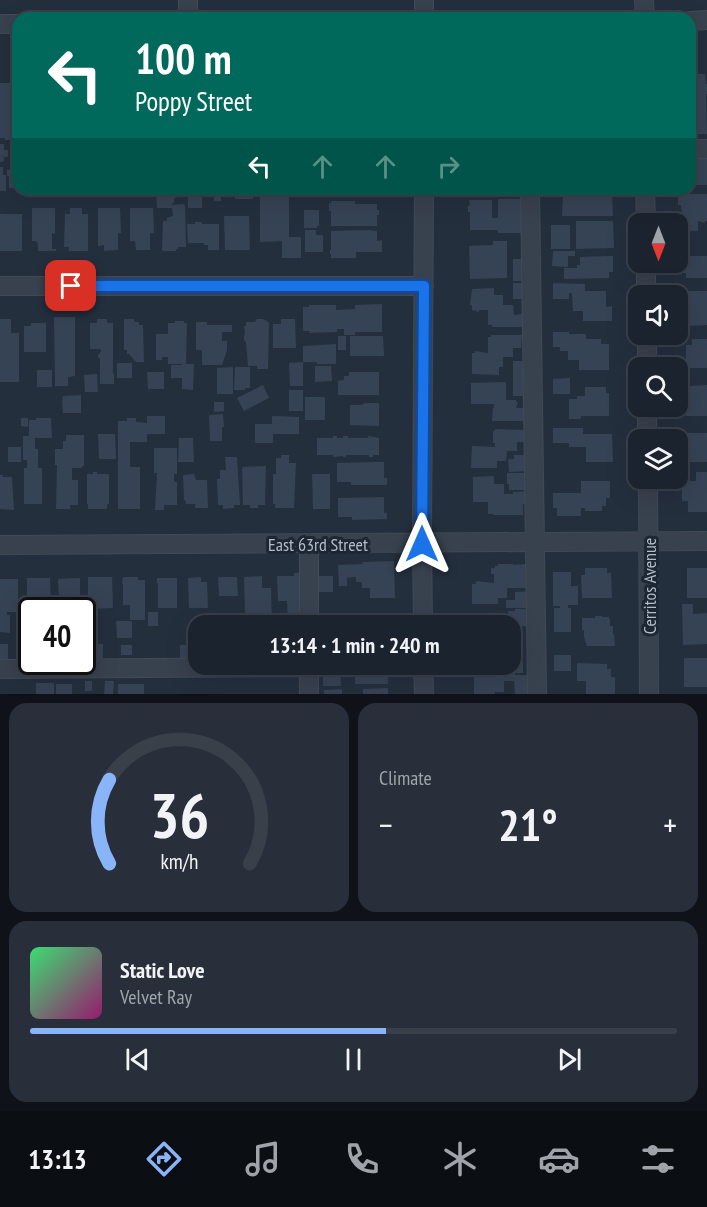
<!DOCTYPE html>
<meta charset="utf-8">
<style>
:root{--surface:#1b232e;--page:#282f3a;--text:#f1f3f6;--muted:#a0a4aa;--line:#39404a;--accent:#8ab4f8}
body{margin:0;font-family:"PT Sans Narrow",sans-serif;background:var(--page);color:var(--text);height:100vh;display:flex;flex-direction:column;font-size:22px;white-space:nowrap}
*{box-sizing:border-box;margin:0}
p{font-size:20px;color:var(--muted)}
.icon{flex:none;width:33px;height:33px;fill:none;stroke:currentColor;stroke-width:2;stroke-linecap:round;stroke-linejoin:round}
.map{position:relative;height:694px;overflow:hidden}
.sheet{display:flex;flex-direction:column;gap:9px;padding:9px;background:#0f1319;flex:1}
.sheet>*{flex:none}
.banner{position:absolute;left:12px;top:12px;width:684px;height:183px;border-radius:18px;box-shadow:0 6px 24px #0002,0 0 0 2px var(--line);background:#00695c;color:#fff;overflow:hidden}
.needle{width:39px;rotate:180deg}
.controls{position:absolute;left:628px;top:213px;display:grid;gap:12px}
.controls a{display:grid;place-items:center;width:60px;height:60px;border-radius:12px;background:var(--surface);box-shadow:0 6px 24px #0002,0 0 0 2px var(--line);font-size:30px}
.speed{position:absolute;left:18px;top:597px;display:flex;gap:12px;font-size:30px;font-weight:700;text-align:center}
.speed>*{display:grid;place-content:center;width:78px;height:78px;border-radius:50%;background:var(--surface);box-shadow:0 6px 24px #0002,0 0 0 2px var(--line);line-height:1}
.speed .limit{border:3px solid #111;border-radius:9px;background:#fff;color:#111}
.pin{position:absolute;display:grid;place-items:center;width:51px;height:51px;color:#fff;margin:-26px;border-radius:12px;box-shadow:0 3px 9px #0006}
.me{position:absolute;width:66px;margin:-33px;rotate:0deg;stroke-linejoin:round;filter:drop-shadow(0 0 4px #0008)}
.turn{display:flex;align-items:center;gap:21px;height:126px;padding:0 24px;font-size:27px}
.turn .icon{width:78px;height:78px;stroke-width:2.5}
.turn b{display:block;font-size:42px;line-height:51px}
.lanes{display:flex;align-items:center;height:57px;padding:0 24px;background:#0003;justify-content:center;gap:30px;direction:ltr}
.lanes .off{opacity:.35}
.big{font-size:45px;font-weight:700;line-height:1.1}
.sheet .tile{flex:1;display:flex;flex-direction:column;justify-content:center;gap:9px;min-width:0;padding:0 21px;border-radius:18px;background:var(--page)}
.sheet .dial{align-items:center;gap:0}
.dial svg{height:156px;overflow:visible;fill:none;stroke:var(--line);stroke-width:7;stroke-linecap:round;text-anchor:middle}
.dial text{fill:var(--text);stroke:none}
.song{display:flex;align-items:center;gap:18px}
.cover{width:72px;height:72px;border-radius:9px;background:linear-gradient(135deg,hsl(140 70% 55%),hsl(320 70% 35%))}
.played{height:6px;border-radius:3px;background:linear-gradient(90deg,var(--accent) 55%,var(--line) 55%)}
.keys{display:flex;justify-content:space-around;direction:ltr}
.heat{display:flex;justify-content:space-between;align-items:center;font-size:33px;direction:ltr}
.sheet .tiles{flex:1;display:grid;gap:9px;grid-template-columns:1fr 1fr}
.tile:last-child{grid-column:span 2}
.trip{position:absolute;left:188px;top:615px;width:333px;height:60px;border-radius:18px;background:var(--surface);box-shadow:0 6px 24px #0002,0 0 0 2px var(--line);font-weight:700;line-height:60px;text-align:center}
.menu{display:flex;height:96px;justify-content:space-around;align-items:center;background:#0b0e12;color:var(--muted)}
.menu .icon{width:42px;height:42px}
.menu .on{color:var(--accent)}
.menu b{font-size:27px;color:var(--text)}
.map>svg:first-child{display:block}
</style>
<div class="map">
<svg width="707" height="694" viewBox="0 0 707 694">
<rect width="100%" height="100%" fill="#242f3e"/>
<path fill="#364354" d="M691,74h14l1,10h1v10h-1l1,40h-14v-1h-2v-16h-1z
M0,83h16l1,39h-5v2h2v4h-2v11h-2v1h-5v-2h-5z
M0,144h4v6h4v7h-4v4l-4,1z
M698,156h9v29h-17v-27h4l1,5h3z
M0,167h3v8h3v16h-6z
M7,170h11v18h-9v-12h-2z
M156,189h18v5h1l1,4h-2v5h-2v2l11,-1 2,1 1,42h-8v2h-2v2h-13v-1h-1l1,-29h4v-3l6,-2 -1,-8h-15z
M188,189h34v7h-1v5h-7v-6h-12v13h-14z
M235,189h18v10h-18z
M678,189h12v5h17v27h-2v2l-7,-2v10h-15l-2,-26h-3z
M612,194l1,22h-51l1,-21z
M260,197h29v40h12v21h-19v-17l-22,1z
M498,199h28l1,34h-29v-3h-28v-18h-2v-6h2l-1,-6h23v18h6z
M331,201h24v3h22v6h2v5h-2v11h-46v-15h-2v-8h2z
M32,208h23v26l-3,-1v16h4v2h-18v-7l-2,-3h-4z
M70,208h12v6h6v37h-19v-4h-5l1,-33h5z
M98,208h22l1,25h-3v17l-14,1v-6l-6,1z
M130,208h23l1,25h-4v17h-14l-1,-9h-5z
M304,210h15v16h-2v2h-13z
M0,214h22v37h-22z
M224,216h25l1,34h-25z
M576,221h37l1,27 -38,1z
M195,222h7v2h17v26h-11v-5h-4v-2h-16l-1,-19h8z
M551,225h19v24h-19z
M305,230h11v5h7v17h-18z
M369,230l8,1v10l5,-1v12h-26v6h-25v-4h-1v-4h1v-19z
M493,241h14v37l-37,1 -1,-33 24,-1z
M553,251h22v5h-7v11l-16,-1z
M608,256h5v16h-4v6l-45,1v-11h13v-3h3v-8z
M682,256h25v22h-21v-5h-4z
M513,259h17v22h-17z
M513,283h17v16h-17z
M553,283l32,1v7h21v16l6,-1v15h-29v-10h-10l-1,-18h-3v6h-16z
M494,288v7h9v10h10l1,10 8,-1v13h-30v-2h-4v-15h-9v2l-7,-2v-5h-2l2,-16z
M687,291h20v34l-23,1 -2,-17h-2v-10h7z
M382,304v28h-27v3h-11v-6h-7v3l-28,1v-2h-6v-24h6v-2h27v5l19,-1v-4z
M54,317h21v59l-7,1v9h-13z
M0,319h11v14h8v49h-19z
M97,319h10v4h6v51h1v10h-14v-26h-2v-3l3,-3v-3h-11v-26h7z
M124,319h10v3h5v3h4l1,37h-8l-7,-8h-2v-4h-3z
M257,319h6l4,2 2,2 -1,46h-11v-3h-9l-2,-24 -2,-2v-4l1,-2 -1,-8h2v-4h9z
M281,319h14l1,29h-23v-24h8z
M175,321h9v2h3l-1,41h8l-1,26 -11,-1v-11h-11v-13h11v-1h-14v-7h-6v3h-6v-26h12v-11h7z
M196,322h11v3h25v7h-10v9h5v9l-5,15h-20v-15h-6z
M31,323h15v29h-22v-26h7z
M553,332h16v2h17v5h15v5h8v26h-30v-10h-11v-9h-8v-4h-7z
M491,335h31l-1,13h-8v9h-10v10h-4v8l-27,-1v-21h3v-2l13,2v-16h3z
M338,336h8v14h-8z
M350,336h33l1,20h-34z
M692,339h15v29h-21v-23h6z
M336,344v20h-19v-2h-14v-16z
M513,361h18v35h-18z
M303,362v24h-13l-1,-23z
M117,363h15v15h-15z
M315,366h16l1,15 -17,1z
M233,367v27h-16v-26z
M235,367h15v21h-5v2h-11z
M37,370h15v17h-15z
M147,372h17v17h-16z
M349,372h30v23h-41v-14l6,-1v-4h5z
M97,374l1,18h-13l-1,-17z
M570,378v16h-17v-15z
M506,382v18h10v2h2l-2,6h8v13h-32l1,-13h1v-4h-23v-21z
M263,385l6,13 -25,13 -7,-13z
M707,385v31h-21v-11h4v-19z
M585,387h21v6h3v23h-28v3h-12v-20h8v-3h8z
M289,390h14v21h-14z
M81,395v18h-18l-1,-11 1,-6z
M305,397h20v23h-20z
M214,402h10v9l-10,1z
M365,403h14v23l-29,-1v-20h12z
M223,414l1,13h-2v14h-12l-1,-26z
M147,416h18v18h-18v8h-17v25h10v42h-22v-88h9v-3h9v4l11,1z
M272,416l27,1v17h-26v9h-18v-19h17z
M21,418h7v9l-7,-1z
M36,418h15l1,20h-17v11h3v19h4v36h-18v-36h3v-8h-4v-24h6v-16h7z
M553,428h30v6h29l1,28h-27v-15h-17v-4h-16z
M495,429l30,1v12h-8v9h-10l-1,10h-9v7h-26l1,-22 23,1v-4h-2v-12h2z
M686,433h21v29h-20v-4h-2v-6h1v-3l-1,1 -1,-3v-5l2,-2z
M98,434h17l1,25h-17z
M66,435h18v31h-2v2h-10v12h6v25h-8v4h-14l1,-44h-2v-16h8v-8h3z
M333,436h4v2h6v-2h5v2h20v-2l11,2v17h-6v2h-4v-2h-23v2h-3v-1l-10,1v-2h-16v-17h16z
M179,438h14l1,24h-16z
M8,447h13v15h-13z
M154,448h23v26h-3v8h3v23h-13v5h-9l2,-37h-3z
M281,455h8v8h7l-2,45h-19v-4h-2v-30h3v-16h5z
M514,455h17v16l-22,1 -1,-13h6z
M225,457h12l3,48h-6v3l-11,1v-4h-5l-1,-26h3v-9h6z
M376,462h8v16h3v7h-36v-3h-14v-19z
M266,466l-1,39h-7v3h-8v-3h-7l-1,-38z
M93,472h4v2h12v30h-2v5h-19v-5h-1v-30h6z
M696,472h11v40h-19v-11h-6v-20h14z
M507,473h24v17h-22v-6h-2z
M194,474l2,6h11l1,28h-13v-4h-9l-1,-4h-1l-1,-25z
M312,474h18v35h-17z
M0,475h3v2h9l2,33 -14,-1z
M494,476v8h10v10h9v-2l18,-1v13h-8v11h-30v-1h-5v-12h-15v-25z
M581,481h29v17h-4v8h-4v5h-17v-3h-4v8h-24v-8h-4v-15h28z
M384,497v16h3v6l-35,1v-3h-14v-19z
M394,561l1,37h-25v-10h-8v-6h-6v-5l-9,1v8h-8l-1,-21 25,-1 -1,-2z
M498,564h15v1l14,-1v6h-2v1h8v17h-26v10h-9v6h-26v-20h4v-3l18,2v-9h-3v-6h4v-2h3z
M585,568h22v5h4l1,25h-30l-1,-23h4z
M687,568h20v30h-20z
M553,572h18v14h7v19h-10v3h3v24h-17v-24h6v-2h-7z
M294,573h7l1,51 -14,-2 -1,-21h-9l-1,-25h17z
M262,576v12h9l1,36h-13l-1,-10h-13l-1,-37z
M318,576h15v16h-15z
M88,577h24l1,31 -25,1z
M123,577h15v3h7v40h-15v-15h-7v-21h-1z
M201,577v5h6l1,26h-19l-1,-30z
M218,577h19l1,19h-19z
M27,578h23l1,32h-19v3h-3v-17h-2z
M80,578v32h-23v-10h2l-1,-21z
M157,578h20v30h-19v-25h-1z
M0,579h18v33h-11v3h3v18l-10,-1z
M532,591v17h-26v-8h9v-8z
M682,604h11v10l14,-1v31l-24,1z
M515,609h17v17h-17v-2h-7v-13h7z
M148,612h10v14h-10z
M236,613l2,13h-25v-12z
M473,613h22v7h9v6h-31z
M595,616h7v1h7v2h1v7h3v8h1l1,12h-28l-3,-9v-7h-2v-12h13z
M116,621h16v17h-15z
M510,630h4l1,9h8v12l-13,1z
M0,644h8v15h-8z
M26,644h6v14h-6z
M82,644h21v14h-18v-1h-3z
M121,645h11v10h-11z
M180,645h16v16h-16z
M554,655h17v16h-17z
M684,658h23v29h-23z
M510,660h13v13h-8v2h20l-2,19h-18l-1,-13h-10v11h-9v2h-21v-17h15v-4h-8v-9h29z
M577,663l30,1v5h4v8h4v17h-29v-13h-9z
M323,664h17l1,22h-18z
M355,664h33v20h-33z
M85,681h7v10h-7z
M105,681h9l-1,13h-9z
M36,683h18v11h-18z
M56,684h16v10h-16z
M118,684h26v10h-26z
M388,688v6h-25v-5z
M342,689v5h-18v-4z"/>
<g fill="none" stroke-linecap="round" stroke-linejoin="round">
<defs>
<path id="minor" d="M188,0v18
M644,0l1,18
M424,18v-18
M690,21l17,-1
M0,24h18
M690,149h17
M530,189l7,505
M645,189l1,35
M646,262v34
M0,286h424
M647,334v34
M647,406v34
M648,478l1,216
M309,544v82
M0,545l707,-4
M423,626l-1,-82 2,-355
M309,664v30
M423,664l1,30
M0,669l309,-2"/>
</defs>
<use href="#minor" stroke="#414a57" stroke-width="20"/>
<use href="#minor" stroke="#38414e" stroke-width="18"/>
</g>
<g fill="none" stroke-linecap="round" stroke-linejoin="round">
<defs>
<path id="route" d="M71,286h353l-2,258"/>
</defs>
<use href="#route" stroke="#114b97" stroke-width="15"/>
<use href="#route" stroke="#1a73e8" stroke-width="10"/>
</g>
<g text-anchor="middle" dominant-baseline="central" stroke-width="6" stroke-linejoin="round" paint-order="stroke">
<g font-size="18" fill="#b4bcc9" stroke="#1d2633">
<text x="318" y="544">East 63rd Street</text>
<text transform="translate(649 586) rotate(-90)">Cerritos Avenue</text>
</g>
</g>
</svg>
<div class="controls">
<a><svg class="needle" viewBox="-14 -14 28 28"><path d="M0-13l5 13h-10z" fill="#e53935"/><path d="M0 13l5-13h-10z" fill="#a0a4aa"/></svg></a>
<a><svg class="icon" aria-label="sound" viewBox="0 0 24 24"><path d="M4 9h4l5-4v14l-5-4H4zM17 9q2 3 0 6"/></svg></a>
<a><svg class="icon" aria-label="search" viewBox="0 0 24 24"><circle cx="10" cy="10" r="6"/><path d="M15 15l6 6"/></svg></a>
<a><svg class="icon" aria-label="layers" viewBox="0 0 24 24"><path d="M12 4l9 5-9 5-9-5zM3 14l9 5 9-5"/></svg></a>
</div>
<div class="speed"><div class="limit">40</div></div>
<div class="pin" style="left:71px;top:286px;background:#d93025"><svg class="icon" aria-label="arrive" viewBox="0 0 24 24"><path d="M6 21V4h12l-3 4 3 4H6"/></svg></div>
<svg class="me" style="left:422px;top:544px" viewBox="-20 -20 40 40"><path d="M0-17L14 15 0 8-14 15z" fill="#1a73e8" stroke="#fff" stroke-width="4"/></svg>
<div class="trip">13:14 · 1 min · 240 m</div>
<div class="banner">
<div class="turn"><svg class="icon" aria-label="left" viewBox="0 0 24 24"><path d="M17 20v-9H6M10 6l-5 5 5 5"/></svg><div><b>100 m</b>Poppy Street</div></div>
<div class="lanes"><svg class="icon" aria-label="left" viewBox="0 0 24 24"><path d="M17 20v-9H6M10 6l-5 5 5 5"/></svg><svg class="icon off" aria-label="ahead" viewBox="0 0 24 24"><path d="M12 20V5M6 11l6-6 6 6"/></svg><svg class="icon off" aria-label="ahead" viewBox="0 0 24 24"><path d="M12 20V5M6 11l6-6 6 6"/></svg><svg class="icon off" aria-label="right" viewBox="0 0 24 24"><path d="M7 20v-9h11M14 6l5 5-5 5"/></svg></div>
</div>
</div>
<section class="sheet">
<div class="tiles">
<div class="tile dial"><svg viewBox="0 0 100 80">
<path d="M14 69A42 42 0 1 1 86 69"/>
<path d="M14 69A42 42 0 0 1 14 26" stroke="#8ab4f8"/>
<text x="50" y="56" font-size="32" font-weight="700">36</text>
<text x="50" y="72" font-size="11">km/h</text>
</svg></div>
<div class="tile"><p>Climate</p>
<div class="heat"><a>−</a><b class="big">21°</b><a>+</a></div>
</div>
<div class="tile">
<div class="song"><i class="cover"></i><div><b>Static Love</b><p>Velvet Ray</p></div></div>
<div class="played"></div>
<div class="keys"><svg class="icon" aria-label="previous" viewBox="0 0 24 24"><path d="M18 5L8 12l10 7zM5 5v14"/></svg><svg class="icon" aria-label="pause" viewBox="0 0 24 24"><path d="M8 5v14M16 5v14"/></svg><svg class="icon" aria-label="next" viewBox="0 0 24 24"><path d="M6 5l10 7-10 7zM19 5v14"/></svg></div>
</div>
</div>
</section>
<nav class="menu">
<b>13:13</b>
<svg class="icon on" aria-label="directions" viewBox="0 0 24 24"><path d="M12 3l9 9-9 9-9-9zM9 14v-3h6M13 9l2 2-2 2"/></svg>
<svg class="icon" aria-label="music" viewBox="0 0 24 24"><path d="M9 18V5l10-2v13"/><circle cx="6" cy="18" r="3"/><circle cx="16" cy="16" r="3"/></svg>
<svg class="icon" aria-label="phone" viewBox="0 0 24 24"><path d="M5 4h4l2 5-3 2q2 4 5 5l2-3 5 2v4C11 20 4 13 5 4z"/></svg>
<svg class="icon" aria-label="climate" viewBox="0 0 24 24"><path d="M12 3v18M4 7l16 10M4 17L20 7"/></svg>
<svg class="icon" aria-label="car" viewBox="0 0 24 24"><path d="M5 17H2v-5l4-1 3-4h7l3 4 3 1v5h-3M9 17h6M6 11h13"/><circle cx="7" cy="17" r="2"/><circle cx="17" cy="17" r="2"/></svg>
<svg class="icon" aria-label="filters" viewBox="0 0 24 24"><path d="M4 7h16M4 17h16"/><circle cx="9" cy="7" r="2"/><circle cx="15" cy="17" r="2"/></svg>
</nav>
